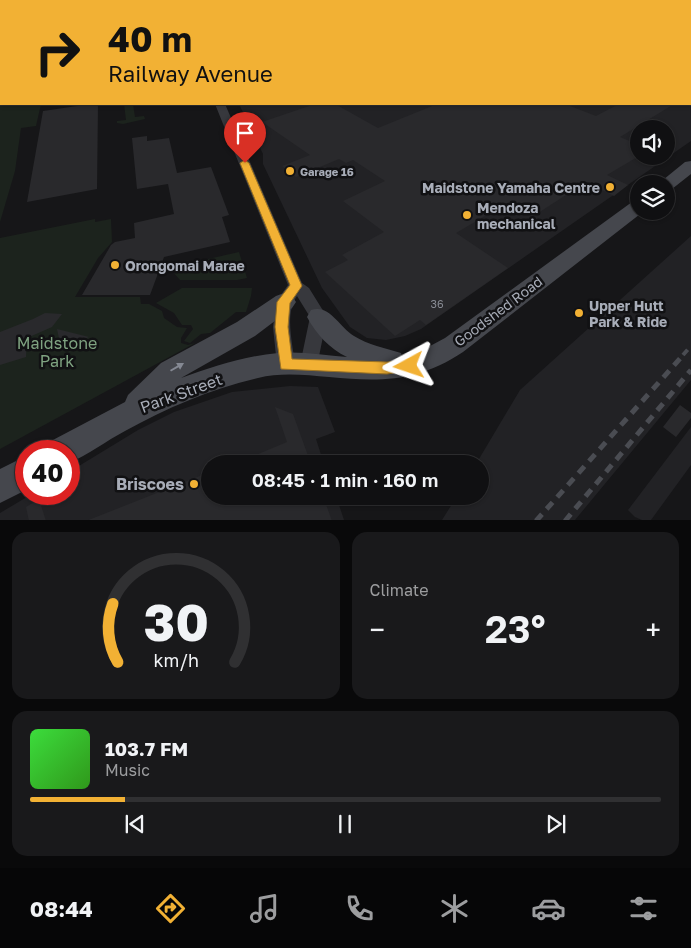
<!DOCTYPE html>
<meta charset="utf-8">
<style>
:root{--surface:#101012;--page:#19191b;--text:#f1f3f6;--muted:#9c9d9f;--line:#303032;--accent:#f2b134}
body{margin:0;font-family:"Golos Text",sans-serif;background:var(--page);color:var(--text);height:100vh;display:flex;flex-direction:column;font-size:19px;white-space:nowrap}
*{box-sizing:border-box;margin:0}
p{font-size:16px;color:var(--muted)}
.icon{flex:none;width:28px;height:28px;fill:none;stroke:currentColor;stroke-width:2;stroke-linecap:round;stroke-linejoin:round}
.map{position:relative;height:520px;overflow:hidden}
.panel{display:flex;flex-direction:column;gap:12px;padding:12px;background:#09090a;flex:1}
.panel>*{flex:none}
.banner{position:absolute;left:0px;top:0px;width:691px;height:105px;box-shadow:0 1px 4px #0004,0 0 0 1px var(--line);background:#f2b134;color:#111;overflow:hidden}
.buttons{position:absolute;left:630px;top:120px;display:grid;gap:10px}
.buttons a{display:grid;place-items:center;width:45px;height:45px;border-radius:50%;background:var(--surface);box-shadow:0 1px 4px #0004,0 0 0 1px var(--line);font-size:25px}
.speed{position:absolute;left:15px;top:440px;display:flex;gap:10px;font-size:25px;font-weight:700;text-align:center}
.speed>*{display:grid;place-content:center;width:65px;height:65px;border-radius:50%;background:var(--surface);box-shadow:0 1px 4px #0004,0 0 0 1px var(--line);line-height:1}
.speed .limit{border:8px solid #d22;background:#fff;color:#111}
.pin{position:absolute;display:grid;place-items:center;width:42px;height:42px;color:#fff;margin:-51px -21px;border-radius:50% 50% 50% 0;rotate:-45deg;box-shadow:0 0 5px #0007}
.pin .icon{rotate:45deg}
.me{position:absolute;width:55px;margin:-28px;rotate:265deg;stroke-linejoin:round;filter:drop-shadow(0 0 4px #0008)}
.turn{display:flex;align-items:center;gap:18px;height:105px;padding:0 25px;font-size:22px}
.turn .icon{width:65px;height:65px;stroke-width:2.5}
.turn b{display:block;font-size:35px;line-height:42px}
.big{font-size:38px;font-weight:600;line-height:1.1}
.panel .card{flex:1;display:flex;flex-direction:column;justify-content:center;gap:8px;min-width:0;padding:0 18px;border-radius:15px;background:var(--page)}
.panel .dial{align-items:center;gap:0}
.dial svg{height:130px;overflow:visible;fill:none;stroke:var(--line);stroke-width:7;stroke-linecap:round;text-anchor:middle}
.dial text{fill:var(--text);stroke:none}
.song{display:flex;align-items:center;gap:15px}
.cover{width:60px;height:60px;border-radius:8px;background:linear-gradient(135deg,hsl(120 70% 55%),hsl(110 70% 35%))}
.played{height:5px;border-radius:2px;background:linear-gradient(90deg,var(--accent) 15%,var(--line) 15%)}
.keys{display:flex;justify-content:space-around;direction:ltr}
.heat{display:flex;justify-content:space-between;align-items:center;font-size:28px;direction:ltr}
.panel .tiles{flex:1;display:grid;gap:12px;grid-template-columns:1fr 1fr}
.card:last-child{grid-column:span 2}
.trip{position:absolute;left:201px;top:455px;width:288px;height:50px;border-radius:25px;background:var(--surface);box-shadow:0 1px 4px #0004,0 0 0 1px var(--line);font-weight:600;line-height:50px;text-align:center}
.tabs{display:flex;height:80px;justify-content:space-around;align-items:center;background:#060607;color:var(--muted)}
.tabs .icon{width:35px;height:35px}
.tabs .active{color:var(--accent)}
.tabs b{font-size:22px;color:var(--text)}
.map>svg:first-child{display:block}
</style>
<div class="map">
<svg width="691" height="521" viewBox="0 0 691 521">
<rect width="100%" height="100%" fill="#161618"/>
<path fill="#222225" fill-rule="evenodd" d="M0,0h652l3,1h-654l-1,44z
M690,22l1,119 -270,188 -16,7 -19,4 -19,-2 -17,-11 -28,-39 -59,-124v-10l-24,-50h451zM639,129h27v27h-27z
M691,236v144l-116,140h-133l15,-24h23v-32h-4l44,-74z
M290,386l28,1 17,45 -19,7 8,25h-114v32h126l8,24 -344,1v-8l32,-19h37v-22l69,-42 36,-18 58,-20z
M691,427v38l-40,55h-9l-7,-3 -7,-7z"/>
<path fill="#1c231d" d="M0,53l1,51h40l-5,22 -15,2 -6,43 -15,51z
M124,104h9l2,13 9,-1 1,3 -22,5 -6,-1v-2l9,-1z
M95,219v3l16,-3 1,23 -14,16 -23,39h65l1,7h8l13,7 2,7 13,9 10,1 -6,10v5l7,2 7,-2 -195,106v-211z
M239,252l8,26 -10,2h-57l-6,-7 3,-7z
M182,288h70l-1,8 -5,16h-10l-26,21 -9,1 -11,9 -6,-2 9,-12 -2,-4h-9l-8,-12 -18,-10z"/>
<path fill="#29292c" d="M91,104h7l-1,85 -70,13 16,-91z
M315,104h20l43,24 59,-24h128l31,12 23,-12h55l-54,33 19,8v11l-32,19 21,10 -14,11 -28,-14 -54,35 -25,-14 -51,30 52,35 -82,57 -6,-5 -25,16 -70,-64 23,-12 -6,-5 42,-23 -41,-31 42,-20 -32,-21 -7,3 -7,-4 -43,18 -14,-11 28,-11 -48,-33z
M147,136v5l22,-3 8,35 34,-6 18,48 -7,2 8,25 -66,15 -14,38h-68l29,-50 4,-3 20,-4 -1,-15 40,-9 -6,-30 -31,5 -5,-51z
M45,313l17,1 -10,13 -25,11 -1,19 -26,8v-33l33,-13z
M57,329l32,8 -28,11z
M680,405l11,8v5l-15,19 -13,-10z
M275,407l18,7 18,50h-77l53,-22z
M210,472v24h113l9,25h-246z
M39,499l7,22h-17l-3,-14z"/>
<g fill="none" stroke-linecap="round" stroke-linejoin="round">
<path fill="#37383d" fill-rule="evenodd" d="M635,0h9l1,1h-9z
M690,16h1v4h-1z
M0,46h1v4h-1z
M215,104h10l77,179 7,5 18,29 -11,54 -7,2 -7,-2 -2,-6 10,-48 -13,-21c-13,18 -4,48 -2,69l-2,6 -7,2 -7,-2 -2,-6 -4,-38 3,-25 12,-17z"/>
<path fill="#45474d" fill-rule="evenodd" d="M691,161v13l-19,15 -6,1v-6h-8l27,-22z
M639,200v11h5l-181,141c-45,30 -82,30 -134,25 -23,-2 -48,-5 -71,1 -48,11 -91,30 -133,53 -19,10 -37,24 -56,32v-12h-22l4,-10 74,-39 3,-7 33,-32 76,-41 39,-26 8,-3 8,3 4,6 -4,6 -37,28 -74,42c31,-11 63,-22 97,-25 23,-2 46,2 69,4 -17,-8 -31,-23 -40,-40l4,-7c19,-6 27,16 43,26 14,9 31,12 47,17l1,3 15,-3 28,-15 187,-136z
M26,456v34l-26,13v-34z"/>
<path stroke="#4a4c52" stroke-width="4" stroke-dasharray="7 5" stroke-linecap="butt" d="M683,355l8,-9"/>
<path stroke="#4a4c52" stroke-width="5" stroke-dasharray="9 7" stroke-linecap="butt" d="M536,521l148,-167
M565,521l126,-151"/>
</g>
<defs><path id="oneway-solid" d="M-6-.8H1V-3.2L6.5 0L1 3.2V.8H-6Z" transform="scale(1.25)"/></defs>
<use fill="#858993" href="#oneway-solid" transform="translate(177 367) rotate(-30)"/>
<path fill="#f2b134" stroke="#9d7322" d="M245,160l4,3 53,123 -12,17 -2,24 4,32 95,3 22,-2 5,2 2,4 -2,4 -27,4 -106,-5 -6,-42 2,-25 13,-17 -50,-122z"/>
<g fill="#f2b134" stroke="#111113" stroke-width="2">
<circle cx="290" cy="171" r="5"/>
<circle cx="610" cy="187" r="5"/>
<circle cx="467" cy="215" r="5"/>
<circle cx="115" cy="265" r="5"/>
<circle cx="579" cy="313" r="5"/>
<circle cx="194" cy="484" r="5"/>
</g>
<g text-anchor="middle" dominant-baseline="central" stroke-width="5" stroke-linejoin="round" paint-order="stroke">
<g font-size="11" font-weight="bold" fill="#a8adb8" stroke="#111113" text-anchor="start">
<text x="300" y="171">Garage 16</text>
</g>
<g font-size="11" fill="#888b94">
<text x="437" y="303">36</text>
</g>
<g font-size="14" font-weight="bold" fill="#a8adb8" stroke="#111113" text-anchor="start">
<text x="600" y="187" text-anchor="end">Maidstone Yamaha Centre</text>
<text x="477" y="207">Mendoza<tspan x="477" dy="16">mechanical</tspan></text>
<text x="125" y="265">Orongomai Marae</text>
<text x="589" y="305">Upper Hutt<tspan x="589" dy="16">Park &amp; Ride</tspan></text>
</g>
<g font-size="14" fill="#a8adb8" stroke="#111113">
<text transform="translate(498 311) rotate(-37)">Goodshed Road</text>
</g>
<g font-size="16" fill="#7fa381" stroke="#111113">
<text x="57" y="343">Maidstone<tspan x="57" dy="18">Park</tspan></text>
</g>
<g font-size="16" fill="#a8adb8" stroke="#111113">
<text transform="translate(181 393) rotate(-20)">Park Street</text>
</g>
<g font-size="16" font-weight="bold" fill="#a8adb8" stroke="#111113" text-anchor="end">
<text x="184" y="484">Briscoes</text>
</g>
</g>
</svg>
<div class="buttons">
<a><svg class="icon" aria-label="sound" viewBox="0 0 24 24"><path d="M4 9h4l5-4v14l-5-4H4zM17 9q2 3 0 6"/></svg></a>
<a><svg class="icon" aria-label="layers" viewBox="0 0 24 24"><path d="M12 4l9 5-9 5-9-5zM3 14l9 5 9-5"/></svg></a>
</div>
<div class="speed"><div class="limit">40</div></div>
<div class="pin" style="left:245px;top:163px;background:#d93025"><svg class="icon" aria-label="arrive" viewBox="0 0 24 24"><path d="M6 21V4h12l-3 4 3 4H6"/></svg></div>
<svg class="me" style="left:409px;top:366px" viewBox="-20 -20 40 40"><path d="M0-17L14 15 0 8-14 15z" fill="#f2b134" stroke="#fff" stroke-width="4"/></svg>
<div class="trip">08:45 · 1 min · 160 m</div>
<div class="banner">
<div class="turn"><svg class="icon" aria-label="right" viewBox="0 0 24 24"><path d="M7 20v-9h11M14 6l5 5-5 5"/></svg><div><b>40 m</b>Railway Avenue</div></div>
</div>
</div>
<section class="panel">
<div class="tiles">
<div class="card dial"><svg viewBox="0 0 100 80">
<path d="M14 69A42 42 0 1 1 86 69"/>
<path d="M14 69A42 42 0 0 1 11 33" stroke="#f2b134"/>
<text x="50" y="56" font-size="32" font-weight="700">30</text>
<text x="50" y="72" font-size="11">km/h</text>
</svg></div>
<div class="card"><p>Climate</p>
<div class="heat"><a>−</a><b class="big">23°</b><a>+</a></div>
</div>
<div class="card">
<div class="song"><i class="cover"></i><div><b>103.7 FM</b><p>Music</p></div></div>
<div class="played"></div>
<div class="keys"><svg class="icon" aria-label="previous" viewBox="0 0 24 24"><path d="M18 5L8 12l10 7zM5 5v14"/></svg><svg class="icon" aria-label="pause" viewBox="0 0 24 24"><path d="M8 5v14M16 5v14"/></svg><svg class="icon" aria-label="next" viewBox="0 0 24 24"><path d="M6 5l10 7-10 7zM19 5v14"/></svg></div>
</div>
</div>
</section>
<nav class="tabs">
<b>08:44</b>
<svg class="icon active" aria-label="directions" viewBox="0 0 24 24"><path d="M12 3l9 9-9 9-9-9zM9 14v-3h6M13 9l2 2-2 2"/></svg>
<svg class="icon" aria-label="music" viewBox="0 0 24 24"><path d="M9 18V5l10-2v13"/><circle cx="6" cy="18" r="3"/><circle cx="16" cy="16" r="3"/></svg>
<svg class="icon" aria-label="phone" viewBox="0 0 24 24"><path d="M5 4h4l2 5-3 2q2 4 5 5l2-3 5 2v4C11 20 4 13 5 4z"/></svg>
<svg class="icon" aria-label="climate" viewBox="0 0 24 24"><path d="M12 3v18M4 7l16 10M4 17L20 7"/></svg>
<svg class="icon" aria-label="car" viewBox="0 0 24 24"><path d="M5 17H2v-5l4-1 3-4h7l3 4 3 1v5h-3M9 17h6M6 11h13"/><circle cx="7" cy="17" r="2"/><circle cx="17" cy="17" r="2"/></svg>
<svg class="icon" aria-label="filters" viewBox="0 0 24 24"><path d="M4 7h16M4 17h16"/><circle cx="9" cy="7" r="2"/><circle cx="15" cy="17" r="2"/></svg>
</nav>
